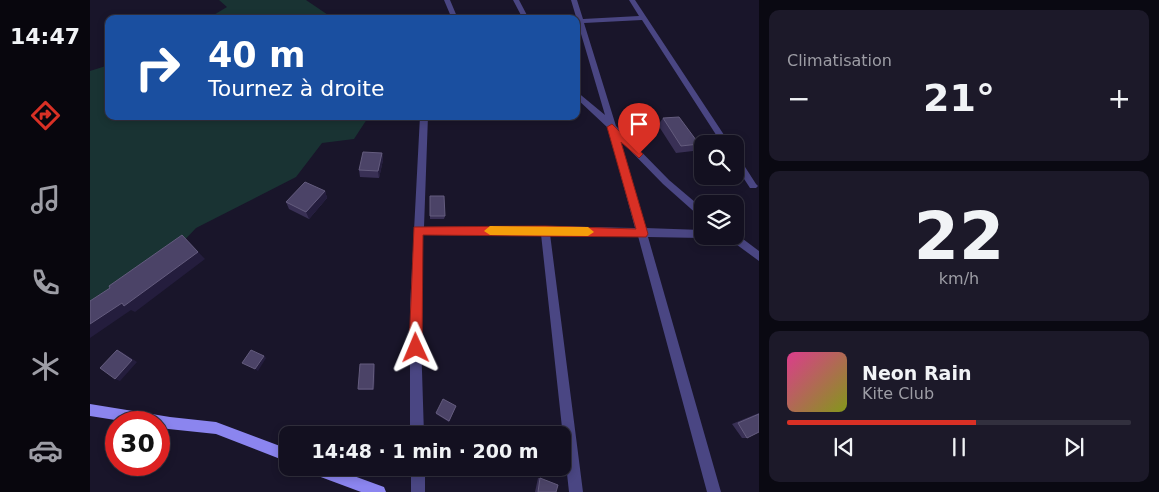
<!DOCTYPE html>
<html lang="fr">
<meta charset="utf-8">
<style>
:root{--surface:#131020;--page:#1c1929;--text:#f1f3f6;--muted:#9d9da5;--line:#32303e;--accent:#d93025}
body{margin:0;font-family:"DejaVu Sans",sans-serif;background:var(--page);color:var(--text);height:100vh;display:flex;flex-direction:column;font-size:19px;white-space:nowrap}
*{box-sizing:border-box;margin:0}
p{font-size:16px;color:var(--muted)}
.icon{flex:none;width:28px;height:28px;fill:none;stroke:currentColor;stroke-width:2;stroke-linecap:round;stroke-linejoin:round}
.map{position:relative;flex:1;overflow:hidden}
.details{display:flex;flex-direction:column;gap:10px;padding:10px;background:#0a0912;width:400px}
.details>*{flex:none}
.banner{position:absolute;left:15px;top:15px;width:475px;height:105px;border-radius:10px;box-shadow:0 2px 8px #0003,0 0 0 1px var(--line);background:#1a4fa0;color:#fff;overflow:hidden}
.tools{position:absolute;left:604px;top:135px;display:grid;gap:10px}
.tools a{display:grid;place-items:center;width:50px;height:50px;border-radius:10px;background:var(--surface);box-shadow:0 2px 8px #0003,0 0 0 1px var(--line);font-size:25px}
.speed{position:absolute;left:15px;top:411px;display:flex;gap:10px;font-size:25px;font-weight:700;text-align:center}
.speed>*{display:grid;place-content:center;width:65px;height:65px;border-radius:50%;background:var(--surface);box-shadow:0 2px 8px #0003,0 0 0 1px var(--line);line-height:1}
.speed .limit{border:8px solid #d22;background:#fff;color:#111}
.pin{position:absolute;display:grid;place-items:center;width:42px;height:42px;color:#fff;margin:-51px -21px;border-radius:50% 50% 50% 0;rotate:-45deg;box-shadow:0 0 5px #0007}
.pin .icon{rotate:45deg}
.me{position:absolute;width:55px;margin:-28px;rotate:359deg;stroke-linejoin:round;filter:drop-shadow(0 0 4px #0008)}
.turn{display:flex;align-items:center;gap:18px;height:105px;padding:0 20px;font-size:22px}
.turn .icon{width:65px;height:65px;stroke-width:2.5}
.turn b{display:block;font-size:35px;line-height:42px}
.big{font-size:38px;font-weight:700;line-height:1.1}
.details .card{flex:1;display:flex;flex-direction:column;justify-content:center;gap:8px;min-width:0;padding:0 18px;border-radius:10px;background:var(--page)}
.details .dial{align-items:center;gap:0}
.dial b{font-size:65px;line-height:1}
.song{display:flex;align-items:center;gap:15px}
.cover{width:60px;height:60px;border-radius:8px;background:linear-gradient(135deg,hsl(330 70% 55%),hsl(70 70% 35%))}
.played{height:5px;border-radius:2px;background:linear-gradient(90deg,var(--accent) 55%,var(--line) 55%)}
.keys{display:flex;justify-content:space-around;direction:ltr}
.heat{display:flex;justify-content:space-between;align-items:center;font-size:28px;direction:ltr}
.trip{position:absolute;left:189px;top:426px;width:292px;height:50px;border-radius:10px;background:var(--surface);box-shadow:0 2px 8px #0003,0 0 0 1px var(--line);font-weight:700;line-height:50px;text-align:center}
main{display:flex;flex:1;min-height:0}
.menu{display:flex;flex-direction:column;width:90px;justify-content:space-around;align-items:center;background:#08060d;color:var(--muted)}
.menu .icon{width:35px;height:35px}
.menu .current{color:var(--accent)}
.menu b{font-size:22px;color:var(--text)}
.map>svg:first-child{display:block}
</style>
<main>
<nav class="menu">
<b>14:47</b>
<svg class="icon current" aria-label="directions" viewBox="0 0 24 24"><path d="M12 3l9 9-9 9-9-9zM9 14v-3h6M13 9l2 2-2 2"/></svg>
<svg class="icon" aria-label="music" viewBox="0 0 24 24"><path d="M9 18V5l10-2v13"/><circle cx="6" cy="18" r="3"/><circle cx="16" cy="16" r="3"/></svg>
<svg class="icon" aria-label="phone" viewBox="0 0 24 24"><path d="M5 4h4l2 5-3 2q2 4 5 5l2-3 5 2v4C11 20 4 13 5 4z"/></svg>
<svg class="icon" aria-label="climate" viewBox="0 0 24 24"><path d="M12 3v18M4 7l16 10M4 17L20 7"/></svg>
<svg class="icon" aria-label="car" viewBox="0 0 24 24"><path d="M5 17H2v-5l4-1 3-4h7l3 4 3 1v5h-3M9 17h6M6 11h13"/><circle cx="7" cy="17" r="2"/><circle cx="17" cy="17" r="2"/></svg>
</nav>
<div class="map">
<svg width="669" height="492" viewBox="0 0 669 492">
<rect width="100%" height="100%" fill="#19152a"/>
<path fill="#193333" d="M129,0h87l28,19h-127l20,-12z
M19,65v51h260l-15,23 -32,4 -26,34 -100,51 -40,42 -66,33v-232z"/>
<g fill="none" stroke-linecap="round" stroke-linejoin="round">
<path fill="#4a4683" fill-rule="evenodd" d="M354,0h6l8,19h-6z
M423,0h6l10,19h-6z
M481,0h6l6,19 56,-3 -10,-16h6l95,144h-8l-80,-124 -58,3 32,103 53,54 33,28v9l-3,-1 -36,-32 -43,-44 25,88 57,2v6h4l-4,2 -54,-1 73,255h-14l-69,-256 -88,-2 33,258h-14l-28,-258 -118,1 -3,72 4,128h-14v-128l10,-191h8l-4,111 121,-1 90,2 -27,-100 -32,-30v-7l29,24z
M645,155l3,1 18,28 2,2 -2,2h-6l-15,-23z
M645,233l24,18v10l-30,-22 -2,-3h8z
M321,468h14v24h-14z"/>
<path fill="#8b85ef" fill-rule="evenodd" d="M0,404l80,13 46,5 72,27v13l-72,-28 -57,-6v-6h-31l-38,-6z
M218,468h24l52,19 2,5h-25l-51,-19z"/>
</g>
<path fill="#393055" d="M573,118l36,26 -6,7 -17,2 -18,-28z
M292,153l1,7 -4,18 -19,-1 -1,-7z
M235,191l2,7 -18,21 -20,-10 -3,-7z
M340,196l15,20 -1,3h-14z
M285,366l-1,24h-15l-1,-1z
M366,406l-7,16 -13,-8v-1z
M669,413v19l-12,6h-5l-10,-14z
M448,478h2l16,14h-21z"/>
<path fill="#241d3d" d="M292,153l1,7 -4,18 -1,-7z
M235,191l2,7 -18,21 -3,-7z
M92,235l23,24 -70,53 -4,-2 -41,28v-14z
M27,350l5,2 15,10 -17,19 -5,-2z
M174,356l2,2 -8,13 -3,-2z
M284,364l1,2 -1,24 -1,-1z"/>
<path fill="#4b4367" stroke="#645c7e" d="M589,117l20,27 -18,2 -18,-28z
M273,152l19,1 -4,18 -19,-1z
M215,182l20,9 -19,21 -20,-10z
M340,196h14l1,20h-15z
M92,235l16,17 -74,54 -2,-3 -32,21v-23l20,-13 -1,-2z
M27,350l15,10 -17,19 -15,-11z
M161,350l13,6 -9,13 -13,-6z
M270,364h14l-1,25h-15z
M353,399l13,7 -7,15 -13,-8z
M669,414v18l-12,6 -9,-15z
M450,478l18,7 -2,7h-18z"/>
<path fill="#d93025" stroke="#8d1f18" d="M522,124l31,30 -4,4 -18,-16 27,92 -2,3 -223,-2 -1,113 -1,5 -5,2 -5,-2 -2,-5 5,-121 131,-1 91,3 -29,-102z"/>
<path fill="#f59e0b" d="M400,226l98,1 6,5 -6,4 -98,-1 -6,-4z"/>
</svg>
<div class="tools">
<a><svg class="icon" aria-label="search" viewBox="0 0 24 24"><circle cx="10" cy="10" r="6"/><path d="M15 15l6 6"/></svg></a>
<a><svg class="icon" aria-label="layers" viewBox="0 0 24 24"><path d="M12 4l9 5-9 5-9-5zM3 14l9 5 9-5"/></svg></a>
</div>
<div class="speed"><div class="limit">30</div></div>
<div class="pin" style="left:549px;top:154px;background:#d93025"><svg class="icon" aria-label="arrive" viewBox="0 0 24 24"><path d="M6 21V4h12l-3 4 3 4H6"/></svg></div>
<svg class="me" style="left:326px;top:348px" viewBox="-20 -20 40 40"><path d="M0-17L14 15 0 8-14 15z" fill="#d93025" stroke="#fff" stroke-width="4"/></svg>
<div class="trip">14:48 · 1 min · 200 m</div>
<div class="banner">
<div class="turn"><svg class="icon" aria-label="right" viewBox="0 0 24 24"><path d="M7 20v-9h11M14 6l5 5-5 5"/></svg><div><b>40 m</b>Tournez à droite</div></div>
</div>
</div>
<section class="details">
<div class="card"><p>Climatisation</p>
<div class="heat"><a>−</a><b class="big">21°</b><a>+</a></div>
</div>
<div class="card dial"><b>22</b><p>km/h</p></div>
<div class="card">
<div class="song"><i class="cover"></i><div><b>Neon Rain</b><p>Kite Club</p></div></div>
<div class="played"></div>
<div class="keys"><svg class="icon" aria-label="previous" viewBox="0 0 24 24"><path d="M18 5L8 12l10 7zM5 5v14"/></svg><svg class="icon" aria-label="pause" viewBox="0 0 24 24"><path d="M8 5v14M16 5v14"/></svg><svg class="icon" aria-label="next" viewBox="0 0 24 24"><path d="M6 5l10 7-10 7zM19 5v14"/></svg></div>
</div>
</section>
</main>
